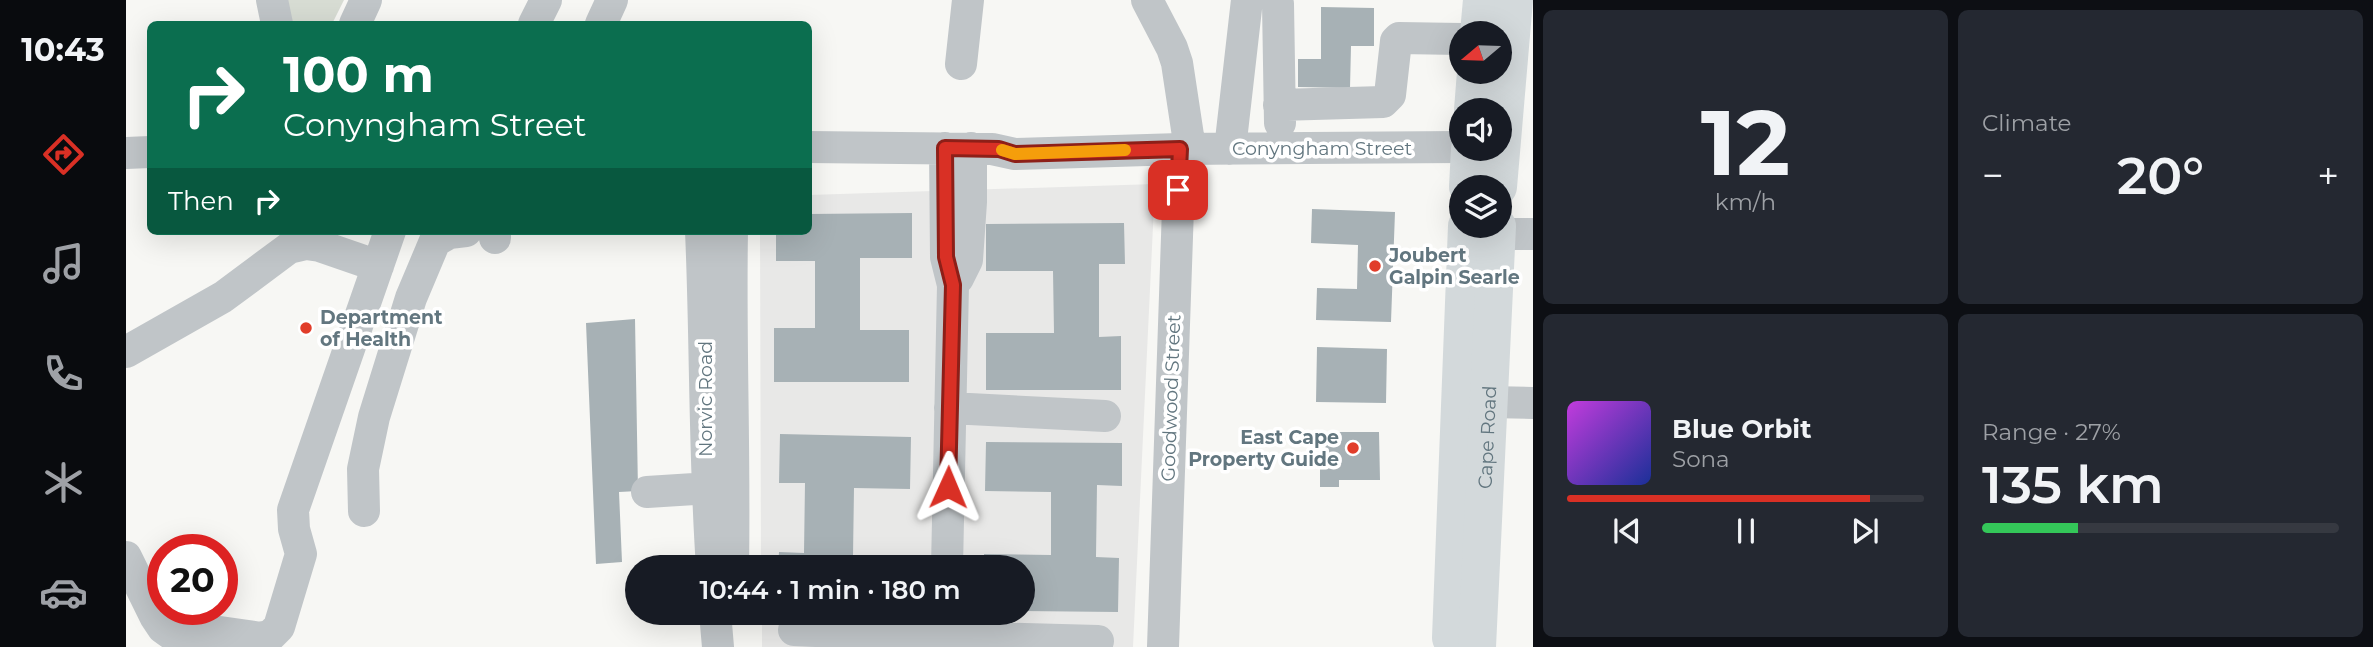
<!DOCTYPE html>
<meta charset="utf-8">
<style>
:root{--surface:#171b24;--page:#242831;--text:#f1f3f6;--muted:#9ea1a6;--line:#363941;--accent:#d93025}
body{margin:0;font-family:Montserrat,sans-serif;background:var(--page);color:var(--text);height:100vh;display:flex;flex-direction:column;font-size:26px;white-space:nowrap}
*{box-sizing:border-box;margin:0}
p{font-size:23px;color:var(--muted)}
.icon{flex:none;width:38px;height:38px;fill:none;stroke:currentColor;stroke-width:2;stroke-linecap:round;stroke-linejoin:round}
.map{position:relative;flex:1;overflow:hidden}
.panel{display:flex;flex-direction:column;gap:10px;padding:10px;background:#0d0f14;width:840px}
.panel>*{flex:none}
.guide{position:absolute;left:21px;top:21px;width:665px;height:214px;border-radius:10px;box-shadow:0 7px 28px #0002;background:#0b6e4f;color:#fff;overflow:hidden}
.needle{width:46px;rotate:251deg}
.controls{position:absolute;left:1323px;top:21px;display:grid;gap:14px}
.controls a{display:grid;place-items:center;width:63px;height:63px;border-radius:50%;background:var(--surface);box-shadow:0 7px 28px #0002;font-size:35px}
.speed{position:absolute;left:21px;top:534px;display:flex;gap:14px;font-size:35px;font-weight:700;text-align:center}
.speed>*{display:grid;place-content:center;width:91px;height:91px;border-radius:50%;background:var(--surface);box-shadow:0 7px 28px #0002;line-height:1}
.speed .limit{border:10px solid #d22;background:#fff;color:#111}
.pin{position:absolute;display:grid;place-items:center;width:60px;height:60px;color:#fff;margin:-30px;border-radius:14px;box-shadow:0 4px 10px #0006}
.me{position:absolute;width:77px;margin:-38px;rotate:1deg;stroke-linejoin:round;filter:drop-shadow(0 0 5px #0008)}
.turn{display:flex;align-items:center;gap:24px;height:147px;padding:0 21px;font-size:32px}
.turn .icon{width:91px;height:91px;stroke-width:2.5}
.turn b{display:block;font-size:49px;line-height:60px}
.then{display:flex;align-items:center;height:66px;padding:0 21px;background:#0003;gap:14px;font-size:26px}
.big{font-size:52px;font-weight:600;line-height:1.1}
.panel .card{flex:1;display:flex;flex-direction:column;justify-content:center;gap:10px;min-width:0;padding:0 24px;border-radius:10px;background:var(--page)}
.panel .dial{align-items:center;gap:0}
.dial b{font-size:91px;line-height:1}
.song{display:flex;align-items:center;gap:21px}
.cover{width:84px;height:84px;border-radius:10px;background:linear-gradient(135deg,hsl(290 70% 55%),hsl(230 70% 35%))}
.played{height:7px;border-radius:4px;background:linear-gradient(90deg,var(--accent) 85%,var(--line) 85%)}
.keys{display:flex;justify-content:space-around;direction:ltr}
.heat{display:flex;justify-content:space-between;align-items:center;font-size:38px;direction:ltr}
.charge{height:10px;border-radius:5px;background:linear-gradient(90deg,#34c759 27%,var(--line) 0)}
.panel .tiles{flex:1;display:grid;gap:10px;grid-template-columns:repeat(2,1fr)}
.trip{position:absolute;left:499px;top:555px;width:410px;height:70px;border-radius:35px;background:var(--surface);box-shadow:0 7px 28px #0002;font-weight:600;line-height:70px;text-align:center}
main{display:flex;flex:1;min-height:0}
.menu{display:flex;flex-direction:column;width:126px;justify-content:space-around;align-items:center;background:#090b0e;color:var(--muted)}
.menu .icon{width:49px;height:49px}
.menu .active{color:var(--accent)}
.menu b{font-size:32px;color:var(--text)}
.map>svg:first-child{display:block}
</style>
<main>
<nav class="menu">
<b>10:43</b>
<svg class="icon active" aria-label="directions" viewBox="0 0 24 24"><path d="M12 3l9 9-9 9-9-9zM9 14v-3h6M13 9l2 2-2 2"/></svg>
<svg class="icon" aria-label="music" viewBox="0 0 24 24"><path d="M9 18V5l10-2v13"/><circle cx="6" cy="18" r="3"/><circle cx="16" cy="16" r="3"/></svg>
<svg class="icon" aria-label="phone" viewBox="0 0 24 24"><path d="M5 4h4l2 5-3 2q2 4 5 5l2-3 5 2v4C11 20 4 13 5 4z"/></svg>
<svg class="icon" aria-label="climate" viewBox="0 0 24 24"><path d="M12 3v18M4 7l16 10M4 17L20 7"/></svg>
<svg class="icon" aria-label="car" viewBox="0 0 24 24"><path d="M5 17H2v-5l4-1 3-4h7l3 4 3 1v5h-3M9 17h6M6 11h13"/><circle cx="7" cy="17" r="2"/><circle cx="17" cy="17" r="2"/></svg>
</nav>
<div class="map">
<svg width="1407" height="647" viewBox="0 0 1407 647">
<rect width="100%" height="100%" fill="#f7f7f4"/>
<path fill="#e8e8e7" d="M1029,184l-22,463h-371v-34l260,-1v-45h-261l-1,-336h48l1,-36z"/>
<path fill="#d7dcd3" d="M155,0h63l-12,24h-48z"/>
<path fill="#a7b1b5" d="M1195,7l53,1v38h-23l-1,42 -52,-1v-28h23z
M1186,209l83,3 -4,110 -75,-2 1,-32 40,1 1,-44 -47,-2z
M786,213v45h-52v72h49v52h-135v-54h41v-67h-39v-30h32v-17z
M998,223l1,41h-26v73l22,-1v54h-135v-57h68l-1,-62h-67v-47z
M509,319l3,172 -19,1 3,70 -26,2 -10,-241z
M1191,347l70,2 -1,54 -70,-1z
M1199,432h54l1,48h-41v7h-19v-24h6z
M654,434l131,3 -1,52 -56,-1 -1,68 54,1v10h-129l1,-15 25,1 1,-70h-26z
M860,442l136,1v43l-25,-1 -1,72 23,1 -1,54 -96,-1v-44h-38v-13l67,1v-63l-66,-1z"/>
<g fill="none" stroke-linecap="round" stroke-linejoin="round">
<path stroke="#c0c5c8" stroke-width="32" d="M146,0l5,24
M1021,0l25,48 5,15 13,86
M1152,4l2,119
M229,24l11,-24
M408,24l12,-24
M475,24l11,-24
M835,64l7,-64
M1153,105l104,-3 7,-7 6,-54 3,-3 62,1
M682,147l184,2 23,5 165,-5 281,-2
M819,148l1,109 7,28 -6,282
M1104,149l17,-149
M0,153l24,-1
M575,231c5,112 3,224 11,336
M606,231c-2,112 3,224 1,336
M1370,234h37
M369,238v-7
M832,278l9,-18 4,-58v-54
M0,352l97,-55 66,-49 17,-4 14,2 58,20
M1363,402l44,1
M824,408l155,8
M521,492l79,-5
M238,511l-1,-42 11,-52 37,-119 24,-57 14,-8 17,-2
M0,557l29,59 8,12 7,5 50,-1 41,6 10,-3 8,-8 22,-73 -7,-25 -1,-19 97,-279
M589,612l3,35
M820,612l-1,25 153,4
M668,630l151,7
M1037,647l17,-498"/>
<g stroke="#d3d9db" stroke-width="38">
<path d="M1353,33l3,-33"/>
<path d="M1347,110l3,-38"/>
<path d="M1342,187l2,-38"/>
<path d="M1372,187l16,-187"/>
<path d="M1325,638l16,-412"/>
<path id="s1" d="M1351,647l20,-421"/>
</g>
</g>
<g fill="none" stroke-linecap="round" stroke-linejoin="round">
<defs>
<path id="route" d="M822,487l5,-202 -7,-28 -1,-109 54,1 16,5 165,-5 -2,41"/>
</defs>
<use href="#route" stroke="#8d1f18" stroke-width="18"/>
<use href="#route" stroke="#d93025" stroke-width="12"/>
<path stroke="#f59e0b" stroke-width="12" d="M876,150l13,4 110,-4"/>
</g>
<g fill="#e13d2a" stroke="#fff" stroke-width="2.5">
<circle cx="1249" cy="266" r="7"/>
<circle cx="180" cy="328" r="7"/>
<circle cx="1227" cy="448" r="7"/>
</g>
<g text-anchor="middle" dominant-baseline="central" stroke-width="7" stroke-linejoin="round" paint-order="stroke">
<g font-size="19" fill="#62767f" stroke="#fff">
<text x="1196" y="148">Conyngham Street</text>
<text transform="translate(1045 398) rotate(-88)">Goodwood Street</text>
<text transform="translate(579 399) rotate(-90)">Norvic Road</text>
<text stroke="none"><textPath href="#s1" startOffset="210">Cape Road</textPath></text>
</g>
<g font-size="19" font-weight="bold" fill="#62767f" stroke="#fff" text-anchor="start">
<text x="1263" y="255">Joubert<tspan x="1263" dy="22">Galpin Searle</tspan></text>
<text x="194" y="317">Department<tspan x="194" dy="22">of Health</tspan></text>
<text x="1213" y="437" text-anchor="end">East Cape<tspan x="1213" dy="22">Property Guide</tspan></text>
</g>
</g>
</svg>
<div class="controls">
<a><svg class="needle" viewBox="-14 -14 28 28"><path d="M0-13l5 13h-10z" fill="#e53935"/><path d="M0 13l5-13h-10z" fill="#9ea1a6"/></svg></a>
<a><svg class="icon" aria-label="sound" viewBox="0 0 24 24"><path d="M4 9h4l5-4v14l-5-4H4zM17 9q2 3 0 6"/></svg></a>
<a><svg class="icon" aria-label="layers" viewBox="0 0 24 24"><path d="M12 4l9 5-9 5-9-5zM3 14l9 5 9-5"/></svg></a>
</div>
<div class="speed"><div class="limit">20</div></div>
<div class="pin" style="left:1052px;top:190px;background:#d93025"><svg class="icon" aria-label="arrive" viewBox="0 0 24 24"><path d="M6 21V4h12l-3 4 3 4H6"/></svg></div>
<svg class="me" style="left:822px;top:487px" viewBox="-20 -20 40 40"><path d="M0-17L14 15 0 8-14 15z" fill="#d93025" stroke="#fff" stroke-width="4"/></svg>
<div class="trip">10:44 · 1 min · 180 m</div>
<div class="guide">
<div class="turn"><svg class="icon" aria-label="right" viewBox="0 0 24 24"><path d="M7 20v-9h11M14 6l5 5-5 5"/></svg><div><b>100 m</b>Conyngham Street</div></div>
<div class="then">Then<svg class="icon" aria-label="right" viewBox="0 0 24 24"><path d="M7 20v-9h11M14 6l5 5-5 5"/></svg></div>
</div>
</div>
<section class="panel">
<div class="tiles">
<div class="card dial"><b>12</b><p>km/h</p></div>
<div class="card"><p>Climate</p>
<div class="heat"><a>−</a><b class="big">20°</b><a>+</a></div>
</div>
<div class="card">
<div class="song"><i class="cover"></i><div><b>Blue Orbit</b><p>Sona</p></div></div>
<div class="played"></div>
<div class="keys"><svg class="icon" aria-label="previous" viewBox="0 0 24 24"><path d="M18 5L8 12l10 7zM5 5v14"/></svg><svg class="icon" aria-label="pause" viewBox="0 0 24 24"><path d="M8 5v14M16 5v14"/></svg><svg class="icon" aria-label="next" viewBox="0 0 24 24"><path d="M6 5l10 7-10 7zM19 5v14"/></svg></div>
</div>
<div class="card"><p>Range · 27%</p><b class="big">135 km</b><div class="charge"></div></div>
</div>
</section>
</main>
